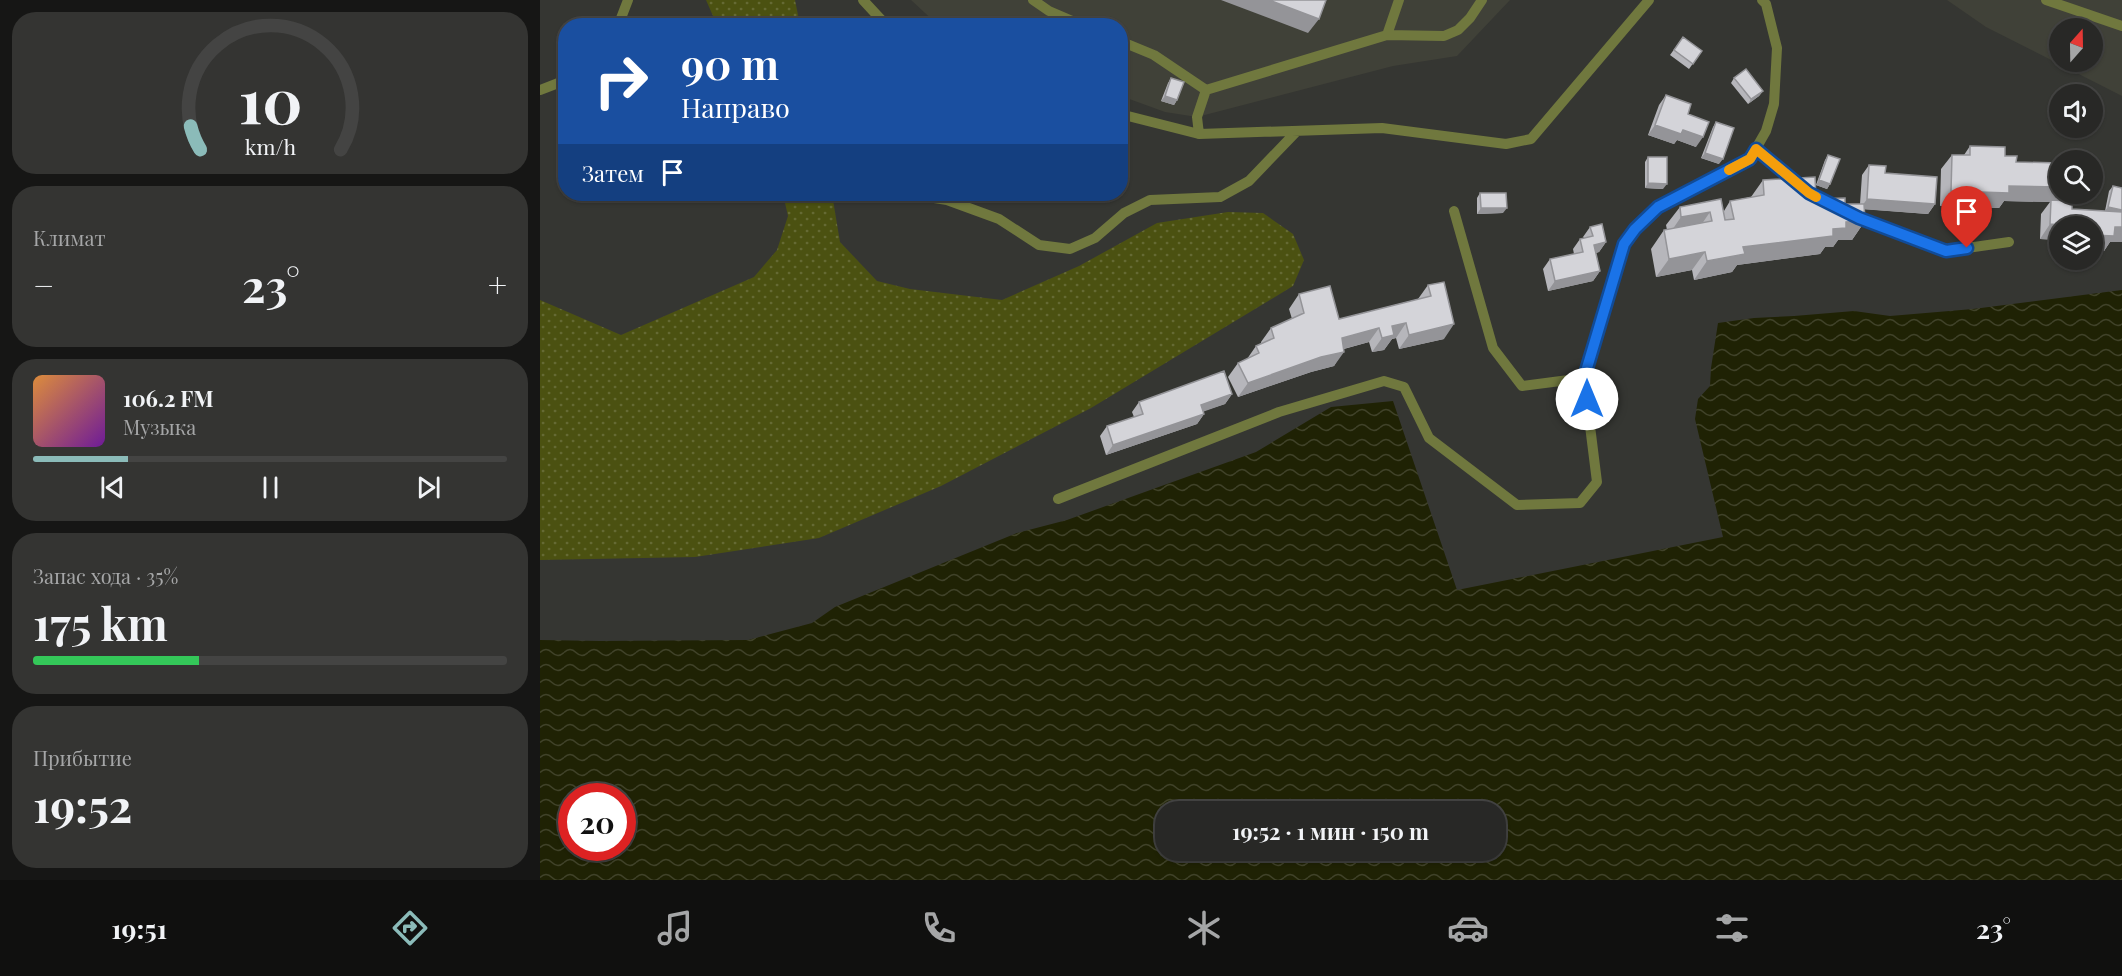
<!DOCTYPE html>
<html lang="ru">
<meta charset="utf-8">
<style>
:root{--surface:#282826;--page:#343432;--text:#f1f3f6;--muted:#a5a6a7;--line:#444443;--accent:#8bbbb9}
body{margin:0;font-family:"Playfair Display",serif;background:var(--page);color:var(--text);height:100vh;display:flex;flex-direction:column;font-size:22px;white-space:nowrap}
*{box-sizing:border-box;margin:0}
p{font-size:20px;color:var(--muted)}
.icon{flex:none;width:33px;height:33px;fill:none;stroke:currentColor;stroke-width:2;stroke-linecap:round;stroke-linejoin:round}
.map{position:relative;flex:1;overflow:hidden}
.drawer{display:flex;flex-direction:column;gap:12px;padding:12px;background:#161615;width:540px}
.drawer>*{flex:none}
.hud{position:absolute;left:18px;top:18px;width:570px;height:183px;border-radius:24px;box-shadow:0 2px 4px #0004,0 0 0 2px var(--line);background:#1a4fa0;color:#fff;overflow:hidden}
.needle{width:39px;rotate:20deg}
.tools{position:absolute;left:1509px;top:18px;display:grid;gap:12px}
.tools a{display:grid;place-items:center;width:54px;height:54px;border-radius:50%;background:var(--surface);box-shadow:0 2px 4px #0004,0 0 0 2px var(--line);font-size:30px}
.speed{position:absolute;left:18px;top:783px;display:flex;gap:12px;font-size:30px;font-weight:700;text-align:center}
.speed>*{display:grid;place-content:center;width:78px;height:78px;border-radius:50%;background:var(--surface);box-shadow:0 2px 4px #0004,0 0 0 2px var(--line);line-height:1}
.speed .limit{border:9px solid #d22;background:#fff;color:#111}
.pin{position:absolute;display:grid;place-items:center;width:51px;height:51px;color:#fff;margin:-62px -26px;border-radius:50% 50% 50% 0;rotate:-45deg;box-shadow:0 0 6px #0007}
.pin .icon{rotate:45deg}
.me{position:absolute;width:66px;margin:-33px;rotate:0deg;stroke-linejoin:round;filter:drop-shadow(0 0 4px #0008)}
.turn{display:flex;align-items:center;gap:21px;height:126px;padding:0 24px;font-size:27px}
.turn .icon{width:78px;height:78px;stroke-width:2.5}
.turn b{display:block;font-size:42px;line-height:51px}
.then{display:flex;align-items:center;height:57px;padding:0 24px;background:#0003;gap:12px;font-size:22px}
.big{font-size:45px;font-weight:700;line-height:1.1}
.drawer .widget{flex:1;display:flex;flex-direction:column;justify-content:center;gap:9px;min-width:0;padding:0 21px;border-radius:24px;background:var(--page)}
.drawer .dial{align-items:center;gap:0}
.dial svg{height:156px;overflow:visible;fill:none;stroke:var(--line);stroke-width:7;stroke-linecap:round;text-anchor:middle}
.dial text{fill:var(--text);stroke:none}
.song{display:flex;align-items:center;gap:18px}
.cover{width:72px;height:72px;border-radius:9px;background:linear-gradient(135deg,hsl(30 70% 55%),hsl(280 70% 35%))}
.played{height:6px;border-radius:3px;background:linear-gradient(90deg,var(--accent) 20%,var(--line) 20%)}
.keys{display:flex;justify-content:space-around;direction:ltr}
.heat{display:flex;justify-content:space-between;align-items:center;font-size:33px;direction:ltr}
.charge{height:9px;border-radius:4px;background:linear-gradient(90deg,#34c759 35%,var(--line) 0)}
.trip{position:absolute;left:615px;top:801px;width:351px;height:60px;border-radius:24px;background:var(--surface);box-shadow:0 2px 4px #0004,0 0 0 2px var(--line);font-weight:700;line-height:60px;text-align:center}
.tabs{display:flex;height:96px;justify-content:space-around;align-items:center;background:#10100f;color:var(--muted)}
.tabs .icon{width:42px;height:42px}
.tabs .active{color:var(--accent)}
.tabs b{font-size:27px;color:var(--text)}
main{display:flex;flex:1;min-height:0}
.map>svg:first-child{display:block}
</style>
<main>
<section class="drawer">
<div class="widget dial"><svg viewBox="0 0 100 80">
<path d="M14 69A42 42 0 1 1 86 69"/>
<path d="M14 69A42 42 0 0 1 9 57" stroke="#8bbbb9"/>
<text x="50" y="56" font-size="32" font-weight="700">10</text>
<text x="50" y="72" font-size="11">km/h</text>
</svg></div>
<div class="widget"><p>Климат</p>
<div class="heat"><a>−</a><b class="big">23°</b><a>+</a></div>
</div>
<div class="widget">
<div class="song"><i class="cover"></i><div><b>106.2 FM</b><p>Музыка</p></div></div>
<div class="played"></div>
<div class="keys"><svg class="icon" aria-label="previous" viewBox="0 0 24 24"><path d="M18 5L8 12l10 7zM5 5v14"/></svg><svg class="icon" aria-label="pause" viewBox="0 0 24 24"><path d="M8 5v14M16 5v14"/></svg><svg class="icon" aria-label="next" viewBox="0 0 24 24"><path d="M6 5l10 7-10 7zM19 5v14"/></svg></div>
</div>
<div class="widget"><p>Запас хода · 35%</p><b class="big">175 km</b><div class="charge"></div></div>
<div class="widget"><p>Прибытие</p><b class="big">19:52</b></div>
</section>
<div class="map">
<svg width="1582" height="880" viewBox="0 0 1582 880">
<defs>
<pattern id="grass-dots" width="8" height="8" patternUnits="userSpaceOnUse" patternTransform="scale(1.5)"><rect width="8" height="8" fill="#4b5111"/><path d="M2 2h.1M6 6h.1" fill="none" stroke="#656a34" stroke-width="1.8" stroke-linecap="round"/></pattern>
<pattern id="water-waves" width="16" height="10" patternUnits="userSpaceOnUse" patternTransform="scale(1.5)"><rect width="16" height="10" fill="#1f2204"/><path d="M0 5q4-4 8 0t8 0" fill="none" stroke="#404229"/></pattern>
</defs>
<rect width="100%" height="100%" fill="#353632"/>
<path fill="#404138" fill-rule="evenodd" d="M371,0h599l-53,56 -64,10 -196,51 -32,-5 -44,-16 -1,-70 -182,-1z
M1407,0h175v96l-136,-69zM1520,28h32v34h-32z"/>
<path fill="url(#grass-dots)" d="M166,0h89l5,25h-83z
M243,194h49l8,48 37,39 33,8 92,11 77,-34 78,-43 71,-11 35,1 30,21 11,26 -11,26 -202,122 -150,78 -122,52 -124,19 -155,3v-260l81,35 133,-58 23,-27 11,-34z"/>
<path fill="url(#water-waves)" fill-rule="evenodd" d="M1582,290v590h-1582v-240l60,1 148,-1 64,-17 23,-16 182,-74 50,-13 189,-68 75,-45 62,-6 64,189 266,-53 -28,-118 3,-20 12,-13 1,-18 7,-45 36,-5 40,-2 60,-5 36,5 83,-7zM32,796h50v52h-50zM626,812h330v38h-330z"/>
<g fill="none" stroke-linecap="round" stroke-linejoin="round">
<path stroke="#70783e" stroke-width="10" d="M323,0l24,26
M493,0l16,11 35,15
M942,0l-12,18 -12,12 -14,6 -57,-1 -181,55 -9,27 2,17 183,-6 124,16 25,-5 118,-139
M1506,0l76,26
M78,26l10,-26
M847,35l12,-35
M580,41l34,14 52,35
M0,90l26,-10
M580,114l79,20
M1216,149l53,44 24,12
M369,194l38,6 52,19 40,26 31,4 25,-11 29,-25 26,-13 70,-3 29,-16 48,-50
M914,211l39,137 29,38 62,-8
M1312,215l94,36 63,-9
M518,499l221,-87 105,-31 20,6 25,51 88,67 63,-2 17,-21 -13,-104 40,-134 11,-15 23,-22 92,-48 16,-28 8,-27 3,-56 -11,-44 -4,-4"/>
</g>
<path fill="#b6b6bb" d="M1143,37l19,14 -13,18 -19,-14z
M631,78l6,22 -3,5 -13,-4 7,-18z
M1194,78l29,13 -4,5 -11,8 -17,-21z
M1126,95l22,19 8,33 -19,-7 -3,4 -26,-9 11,-30z
M1176,122l3,42 -18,-6 12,-31z
M1430,146l35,10 11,6 51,39 5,8 33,2 4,-20 4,-5 -3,56 -6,9 -12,-25h-32v14l-20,-1 1,-25 9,-12 -46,-1 -5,7 -59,-2 1,-37 11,-14h12z
M1288,155l2,29 -3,5 -11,-4v14l29,5h15l2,-29 7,-10 16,8 50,31 -7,10 -64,-5 1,12 -13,19h-14l-5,7h-8l-5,7 -83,11 -5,7 -38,8 -2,-10 -36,7 -5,-28 13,-19h3l-1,-5 14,-18 44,4 6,-10 21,-4 12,-17 53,5 9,-25z
M1108,157l15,32 -18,-1v-26z
M940,193l23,20 -26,1v-16z
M1050,227l16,15 -7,10 -3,1 4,18 -7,10 -45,10 -5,-22 7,-10 24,-5 -1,-5 7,-10 4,-1 -1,-1z
M888,285l16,54 -45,10 -3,-11 -4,1 -8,11 -12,2 -3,-10 -25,7 -10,17 -23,6 -73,25 -10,-20 10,-14 9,-4 9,-13 5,-2v-2l10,-14 21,-9 -3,-10 10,-15 40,25 79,-20z
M692,394l-7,10 -22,7 1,3 -7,10 -91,31 -6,-19 7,-10 27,-9 -2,-5 7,-10z"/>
<path fill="#949498" d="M681,0h48l50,19 -11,14z
M1223,91l-4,5 -11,8 3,-5z
M625,96l12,4 -3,5 -13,-4z
M1115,125l28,5 20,7 -7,10 -19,-7 -3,4 -26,-9z
M1165,153l18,6 -4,5 -18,-6z
M1279,180l11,4 -3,5 -11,-4z
M1108,183l19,1 -4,5 -18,-1z
M1469,186l51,1v7h12l-7,8 -14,-2 -1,2 -46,-1 -5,7 -59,-2 11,-15z
M1327,199l68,5 -7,10 -68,-5z
M1568,207l14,3v6l-18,-4z
M941,208h26l-4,5 -26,1z
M1170,212l-13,19 -29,5 13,-19z
M1325,221l-13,19h-14l-5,7h-8l-5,7 -83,11 -5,7 -38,8 13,-19 36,-14 90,-18 13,-7z
M1510,224l21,2h-11v14l-20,-1z
M1575,227h7v15h-12l-6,9 -12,-1v-15z
M1066,242l-7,10 -12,3 7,-10z
M1165,252l-13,18 -36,7 13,-18z
M1060,271l-7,10 -45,10 7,-10z
M866,323l-10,15 -4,1 -8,11 -12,2 10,-14 10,-12z
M914,324l-10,15 -45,10 10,-14z
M839,328l-10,14 -37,10 10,-14z
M804,352l-10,14 -23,6 -73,25 10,-14 73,-26z
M692,394l-7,10 -31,11 7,-10z
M664,414l-7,10 -91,31 7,-10z"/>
<path fill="#d4d4d9" stroke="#949498" stroke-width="1.5" d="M729,0h57l-7,19z
M1143,37l19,14 -9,13 -19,-14z
M1206,69l17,22 -12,8 -17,-21z
M631,78l13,4 -7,18 -12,-4z
M1126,95l25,9 -3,10 21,8 -6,15 -20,-7 -2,4 -26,-9z
M1176,122l18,6 -11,31 -18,-6z
M1430,146l35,1v9h12l-1,6 44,1v24l-51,-1v7l-58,-2 1,-36h18z
M1288,155l12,4 -10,25 -11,-4z
M1108,157h19v27l-19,-1z
M1329,165l17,1 -1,7 52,4 -2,27 -68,-5z
M1275,177l1,22 29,-1v6h19l1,17 -19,1v6l-13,1v7l-90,11 2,7 -38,7 -2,-9 -36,7 -5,-29 48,-9 -2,-9 -29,5 -1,-10 41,-8 4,21 9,-1 -4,-18 34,-6 -1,-15z
M1573,186l9,2v22l-14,-3z
M940,193h26l1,15h-26z
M1511,200l21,1v8l50,3v15h-7l-1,9 -22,-1v-9h-21l-21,-2z
M1062,224l4,18 -12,3 6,26 -45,10 -5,-22 33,-7 -3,-13 13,-3 -3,-9z
M904,282l10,42 -45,11 -3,-12 -14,3 2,9 -12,3 -3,-10 -37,10 2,14 -23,5 -73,26 -10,-20 21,-10 -3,-7 18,-8 -3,-10 33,-15 -5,-19 31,-8 9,33 92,-23 -3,-11z
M684,371l8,23 -31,11 3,9 -91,31 -6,-19 36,-12 -4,-12z"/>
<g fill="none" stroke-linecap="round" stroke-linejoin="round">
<defs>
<path id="route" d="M1047,399l-3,-21 40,-134 11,-15 23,-22 92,-48 6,-10 53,44 50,25 87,33 21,-3"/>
</defs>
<use href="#route" stroke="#114b97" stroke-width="15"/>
<use href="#route" stroke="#1a73e8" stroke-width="10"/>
<path stroke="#f59e0b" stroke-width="10" d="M1189,170l21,-11 6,-10 53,44 7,4"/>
</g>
</svg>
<div class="tools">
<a><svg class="needle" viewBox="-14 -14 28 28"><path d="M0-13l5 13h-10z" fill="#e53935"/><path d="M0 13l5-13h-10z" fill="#a5a6a7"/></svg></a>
<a><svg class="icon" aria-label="sound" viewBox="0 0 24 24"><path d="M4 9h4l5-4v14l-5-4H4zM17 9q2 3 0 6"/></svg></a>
<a><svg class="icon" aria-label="search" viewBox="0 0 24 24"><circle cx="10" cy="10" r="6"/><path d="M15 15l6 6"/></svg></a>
<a><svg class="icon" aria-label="layers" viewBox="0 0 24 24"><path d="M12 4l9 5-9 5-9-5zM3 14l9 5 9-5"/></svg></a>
</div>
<div class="speed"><div class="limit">20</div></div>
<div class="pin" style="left:1427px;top:248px;background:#d93025"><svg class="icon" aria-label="arrive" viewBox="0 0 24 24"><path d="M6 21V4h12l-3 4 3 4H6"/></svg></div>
<svg class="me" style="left:1047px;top:399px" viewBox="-20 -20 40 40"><circle r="19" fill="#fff"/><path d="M0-13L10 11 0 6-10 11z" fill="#1a73e8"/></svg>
<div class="trip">19:52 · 1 мин · 150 m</div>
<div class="hud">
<div class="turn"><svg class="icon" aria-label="right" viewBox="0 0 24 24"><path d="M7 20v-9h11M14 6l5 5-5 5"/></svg><div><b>90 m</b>Направо</div></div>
<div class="then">Затем<svg class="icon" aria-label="arrive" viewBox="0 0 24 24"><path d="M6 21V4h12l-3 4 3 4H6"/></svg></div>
</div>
</div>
</main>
<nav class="tabs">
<b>19:51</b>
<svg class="icon active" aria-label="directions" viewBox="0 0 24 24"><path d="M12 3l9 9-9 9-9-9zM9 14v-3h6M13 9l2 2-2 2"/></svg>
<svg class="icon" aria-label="music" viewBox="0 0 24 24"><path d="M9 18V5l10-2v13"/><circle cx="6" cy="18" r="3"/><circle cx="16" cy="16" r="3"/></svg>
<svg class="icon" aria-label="phone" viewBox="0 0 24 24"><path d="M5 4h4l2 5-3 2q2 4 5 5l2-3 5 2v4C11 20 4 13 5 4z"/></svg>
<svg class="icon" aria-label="climate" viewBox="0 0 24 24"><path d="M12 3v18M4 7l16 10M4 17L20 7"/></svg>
<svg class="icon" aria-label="car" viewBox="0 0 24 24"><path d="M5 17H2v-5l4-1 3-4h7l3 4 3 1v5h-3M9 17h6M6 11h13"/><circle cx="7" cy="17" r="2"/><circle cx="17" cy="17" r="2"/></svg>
<svg class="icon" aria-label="filters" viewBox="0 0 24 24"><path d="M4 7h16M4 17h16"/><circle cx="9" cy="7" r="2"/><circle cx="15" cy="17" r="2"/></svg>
<b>23°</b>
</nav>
